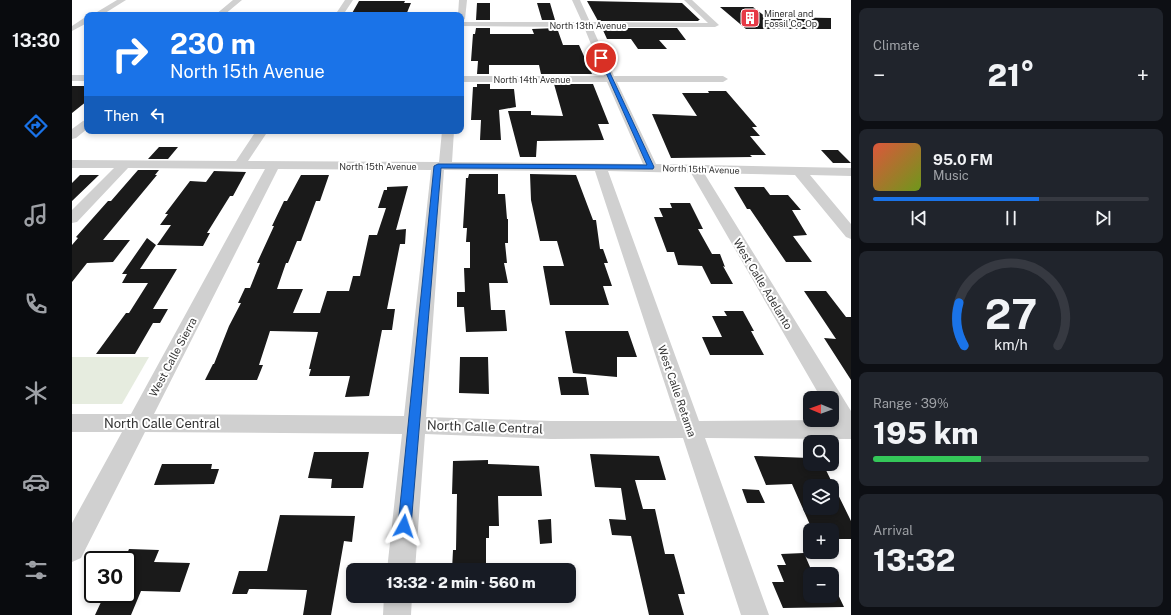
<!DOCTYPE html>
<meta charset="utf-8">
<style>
:root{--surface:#171b24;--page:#20242c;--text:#f1f3f6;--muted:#9ea1a6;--line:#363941;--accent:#1a73e8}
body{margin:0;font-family:"Public Sans",sans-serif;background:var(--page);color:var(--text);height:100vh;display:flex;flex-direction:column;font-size:15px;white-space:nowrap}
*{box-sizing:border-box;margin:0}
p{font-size:13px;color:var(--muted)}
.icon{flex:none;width:22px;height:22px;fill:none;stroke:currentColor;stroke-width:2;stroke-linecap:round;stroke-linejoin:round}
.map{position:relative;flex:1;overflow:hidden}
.details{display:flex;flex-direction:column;gap:8px;padding:8px;background:#0d0f14;width:320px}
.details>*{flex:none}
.top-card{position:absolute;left:12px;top:12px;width:380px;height:122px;border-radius:8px;box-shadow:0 2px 6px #0003;background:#1a73e8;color:#fff;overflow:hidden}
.needle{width:26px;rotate:271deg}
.controls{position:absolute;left:731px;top:391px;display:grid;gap:8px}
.controls a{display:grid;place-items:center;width:36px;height:36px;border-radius:8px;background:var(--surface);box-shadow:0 2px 6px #0003;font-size:20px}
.speed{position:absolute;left:12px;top:551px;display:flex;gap:8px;font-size:20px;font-weight:700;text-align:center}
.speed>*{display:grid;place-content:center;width:52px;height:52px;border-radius:50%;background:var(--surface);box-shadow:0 2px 6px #0003;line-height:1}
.speed .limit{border:2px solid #111;border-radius:6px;background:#fff;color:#111}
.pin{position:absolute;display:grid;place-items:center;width:34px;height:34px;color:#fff;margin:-17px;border:2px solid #fff;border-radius:50%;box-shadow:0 1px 4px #0007}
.me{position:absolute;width:44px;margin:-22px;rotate:5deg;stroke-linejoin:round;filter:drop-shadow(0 0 3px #0008)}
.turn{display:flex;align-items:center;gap:14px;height:84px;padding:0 20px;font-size:18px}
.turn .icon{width:52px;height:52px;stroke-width:2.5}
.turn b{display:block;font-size:28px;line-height:34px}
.then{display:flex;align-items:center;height:38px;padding:0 20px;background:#0003;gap:8px;font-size:15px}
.big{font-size:30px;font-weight:800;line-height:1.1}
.details .widget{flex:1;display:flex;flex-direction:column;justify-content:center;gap:6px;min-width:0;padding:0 14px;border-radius:8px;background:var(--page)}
.details .dial{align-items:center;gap:0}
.dial svg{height:104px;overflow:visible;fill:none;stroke:var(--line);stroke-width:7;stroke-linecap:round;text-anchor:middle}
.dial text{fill:var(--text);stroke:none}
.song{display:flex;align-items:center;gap:12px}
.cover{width:48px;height:48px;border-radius:6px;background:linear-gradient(135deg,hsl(10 70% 55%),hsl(80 70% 35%))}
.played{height:4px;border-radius:2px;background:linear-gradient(90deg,var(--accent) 60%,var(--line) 60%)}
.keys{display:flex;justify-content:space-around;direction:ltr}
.heat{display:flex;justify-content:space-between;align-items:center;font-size:22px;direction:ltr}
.charge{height:6px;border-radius:3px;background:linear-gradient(90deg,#34c759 39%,var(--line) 0)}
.trip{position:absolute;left:274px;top:563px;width:230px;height:40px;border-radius:8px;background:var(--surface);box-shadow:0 2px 6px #0003;font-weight:800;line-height:40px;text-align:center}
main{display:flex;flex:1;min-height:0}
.tabs{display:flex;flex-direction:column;width:72px;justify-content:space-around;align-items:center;background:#090b0e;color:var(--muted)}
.tabs .icon{width:28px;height:28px}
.tabs .on{color:var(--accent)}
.tabs b{font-size:18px;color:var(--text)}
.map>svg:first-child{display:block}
</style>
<main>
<nav class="tabs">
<b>13:30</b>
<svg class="icon on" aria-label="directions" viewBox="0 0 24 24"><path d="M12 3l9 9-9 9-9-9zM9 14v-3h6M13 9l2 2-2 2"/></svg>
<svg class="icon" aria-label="music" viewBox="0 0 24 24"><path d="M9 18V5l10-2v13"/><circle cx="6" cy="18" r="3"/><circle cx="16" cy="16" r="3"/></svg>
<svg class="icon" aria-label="phone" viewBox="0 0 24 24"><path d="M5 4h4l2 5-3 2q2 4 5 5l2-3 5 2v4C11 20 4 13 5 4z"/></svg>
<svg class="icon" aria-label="climate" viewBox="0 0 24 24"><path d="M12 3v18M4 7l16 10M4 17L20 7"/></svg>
<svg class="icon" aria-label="car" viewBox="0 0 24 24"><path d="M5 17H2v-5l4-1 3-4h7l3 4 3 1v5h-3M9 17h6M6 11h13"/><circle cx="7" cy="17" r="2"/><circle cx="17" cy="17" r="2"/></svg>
<svg class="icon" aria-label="filters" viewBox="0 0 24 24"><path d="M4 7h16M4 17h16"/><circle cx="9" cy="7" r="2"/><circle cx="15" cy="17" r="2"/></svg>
</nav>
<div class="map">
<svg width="779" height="615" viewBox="0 0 779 615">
<rect width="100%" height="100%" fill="#fff"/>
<path fill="#e6ecdf" d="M0,357h77l-27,47h-50z"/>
<path fill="#1a1a1a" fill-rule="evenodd" d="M287,1h46l-1,2h7l-5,12h-55z
M515,1l95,2 18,17h-2l1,1h-101z
M405,3h13v17h-14z
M465,3h13l5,17h-13z
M648,7h33l13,10 65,1v11h-85z
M404,28h14v6h44l-2,-5 25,-1 6,17h16l13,29h-51l-2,-9h-50v9h-12l1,-13h-7l2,-27h2z
M530,28h75l9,12h-27l8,9h-29l-7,-10h-24z
M405,84h13v5h24l2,18 -17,3 2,30h-21l1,-20h-10l2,-33h4z
M482,84h39l16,40h-11l6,16 -67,1 -1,16h-16l-12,-46h23v4l32,1z
M0,86h15v15l-15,12z
M636,91h18l31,36h-5l8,9h-10l16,19h-16l2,2 -81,1 -19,-44 45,2 -15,-23h27z
M87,147h19l-10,12h-20z
M749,150h17l13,13h-18z
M66,170h21l-4,5h2l-54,65h27l-17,22 -26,1 -15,19v-37l6,-7 -2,-1 32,-36h3z
M142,171l32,1 -13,24h-3l-23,37h3l-7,13 -46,-1 14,-20h-11l8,-11h-3l25,-33 16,1z
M397,174h29v20h7l2,25h1v24h-3l2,20h-3l4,20h-19l2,27h14l2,21 -41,1 -2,-25h-7v-15h8l-1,-24h6v-26h-4l1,-14h-4l3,-50h2z
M458,174l46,1 17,45h3l4,29h3l5,14h-4l8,23h-9l6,19h-59l-7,-39h21l-7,-25h-17l-9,-41z
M8,175h19l-27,26v-18z
M229,175h28l-9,26h-4l-15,40h-4l-9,22h-2l-9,26h26l-10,24h27l7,-22h22l4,-15h7l9,-41h8l9,-27h-8l6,-18h3v-3l21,-1 -12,44 10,-1 -1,15h-5l-13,65h8l-3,21h-10l-13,66 -24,1 5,-21h-41l2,-7h-2l9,-37 -48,-1 -11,34h4l-6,15h-52l8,-16h1l15,-38 12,-23h-3l7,-15h5l10,-25h-3l17,-37h-2l12,-25h3z
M662,187h30l6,8h18l13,15h-9l15,25 -14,1 19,26h-26l-36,-53h-3z
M598,203h20l13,26h-5l14,25h8l5,13 -2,-1 10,18h-22l-9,-18 -24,-1 -4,-13h-7l-13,-35h9l-4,-9h13z
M75,238l9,7 -16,24h37l-24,40h15l-8,14h-7l-18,31h-39l30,-41h3l19,-30h-26l5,-9h-5z
M732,291h22l20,26h5v63l-27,-42 12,1z
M652,311h19l11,20h-3l13,24h-54l-8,-18h20l-10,-21h15z
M493,331h63l9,26h-20v20l-44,-4z
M388,357h28l1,37 -30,-1z
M486,377h28l3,18h-28z
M242,452h55l-6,36h-32l1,-9 -24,-1z
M518,454l69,2 7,24h-31l8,29h12l10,45h9l11,40h-7l6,21h-35l-18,-79 -19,-1 -3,-16 17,1 -5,-32 -26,-1z
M682,456l56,2v6h13l28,57v18h-19v-9h-11l-2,-3h-8l-19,-43 -26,1zM738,486h22v22h-22z
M416,460v4l51,2 3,30h-44l1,30h-10v12h-3v32h-34l1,-20h3l1,-56h-5l1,-33z
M90,464h50l-1,5h8l-5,15 -60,1z
M670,489l17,1 6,13h-18z
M208,515l75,1 -3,26 -8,-1 -13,74h-28l4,-25 -58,-1 -2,5h-15l7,-23h28z
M479,519l1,24 -12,1 -2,-24z
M57,549l30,1 -5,12 36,1 -10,29 -39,-1 -10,24h-36l7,-15h25v-46z
M732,553l9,21h-3v22h22v-14l12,25 -61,1 -11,-26h12l-7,-17h9l-5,-11z"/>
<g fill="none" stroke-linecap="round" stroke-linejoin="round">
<path fill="#d0d0d0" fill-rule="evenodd" d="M45,0h9l-24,15h-10z
M161,0h9l-18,15h-9z
M273,0h8l-10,15h-8z
M387,0h8l-2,19 -4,2v-6h-3z
M500,0h8l10,22 118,1 -24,-23h8l27,25 -4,2h-123l22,49h109l5,3 -5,3h-106l39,82 195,4v8l-41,-1 41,49v15l-5,-2 -51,-62 -91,-2 147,238v28l-146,-1 64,177h-28l-58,-177 -132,1 -126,-5 -10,136h-28l15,-136 -257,-2 -64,126 -9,4v-39l50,-91h-50v-18h59l134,-245 -137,-1 -51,54 -5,1v-13l42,-42h-42v-8l164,1 20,-30h12l-20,30 191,1 3,-31h12l-2,31 191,2 -36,-82h-146v-6h143l-20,-49 -123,-1v-4h121zM206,169l153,1 -27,246 -250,-2zM372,170l151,1 82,250h-126l-125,-4zM536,171l83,2 130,225h11v19l2,3 -135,1z
M12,18h3v5l-15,8v-5z
M0,75h15v6h-15z
M15,120v9l-11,9 -4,1v-10l11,-8z
M312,596h28l-1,19h-28z"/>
</g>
<path fill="#1a73e8" stroke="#114b97" d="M527,57l4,1 51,109 -1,2 -212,-1 -30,358 -2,5 -5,1 -4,-1 -2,-5 36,-360 4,-2 209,1z"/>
<defs>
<symbol id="building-square" viewBox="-11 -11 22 22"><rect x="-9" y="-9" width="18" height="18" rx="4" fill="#e63946" stroke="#fff"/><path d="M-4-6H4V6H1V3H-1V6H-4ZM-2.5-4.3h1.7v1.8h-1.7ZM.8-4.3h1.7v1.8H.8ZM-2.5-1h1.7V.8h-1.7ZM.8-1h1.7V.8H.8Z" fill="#fff"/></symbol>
</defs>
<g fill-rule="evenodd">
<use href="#building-square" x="667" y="7" width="22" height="22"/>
</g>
<g text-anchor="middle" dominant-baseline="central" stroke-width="4" stroke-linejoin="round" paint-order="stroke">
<g font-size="9" fill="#333" stroke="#fff" text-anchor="start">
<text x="692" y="13">Mineral and<tspan x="692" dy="10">Fossil Co-Op</tspan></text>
</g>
<g font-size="9" fill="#333" stroke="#fff">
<text x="516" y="25">North 13th Avenue</text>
<text x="460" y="79">North 14th Avenue</text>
<text x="306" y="166">North 15th Avenue</text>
<text transform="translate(629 169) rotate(2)">North 15th Avenue</text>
</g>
<g font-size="11" fill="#333" stroke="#fff">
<text transform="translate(691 284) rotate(59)">West Calle Adelanto</text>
<text transform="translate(101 357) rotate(-62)">West Calle Sierra</text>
<text transform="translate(605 391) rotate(71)">West Calle Retama</text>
</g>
<g font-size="13" fill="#333" stroke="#fff">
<text x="90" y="423">North Calle Central</text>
<text transform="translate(413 427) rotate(2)">North Calle Central</text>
</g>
</g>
</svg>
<div class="controls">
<a><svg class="needle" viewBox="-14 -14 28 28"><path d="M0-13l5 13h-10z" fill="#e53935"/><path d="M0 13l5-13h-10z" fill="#9ea1a6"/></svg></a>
<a><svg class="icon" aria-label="search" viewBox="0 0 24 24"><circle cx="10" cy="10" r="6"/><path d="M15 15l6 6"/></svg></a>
<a><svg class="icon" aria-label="layers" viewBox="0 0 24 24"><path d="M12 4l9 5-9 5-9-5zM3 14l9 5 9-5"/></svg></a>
<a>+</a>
<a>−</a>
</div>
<div class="speed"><div class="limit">30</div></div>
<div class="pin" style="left:529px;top:58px;background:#d93025"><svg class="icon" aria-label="arrive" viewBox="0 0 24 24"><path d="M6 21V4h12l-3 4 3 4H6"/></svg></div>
<svg class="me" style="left:332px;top:526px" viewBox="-20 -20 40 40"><path d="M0-17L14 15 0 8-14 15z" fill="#1a73e8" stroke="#fff" stroke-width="4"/></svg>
<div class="trip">13:32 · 2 min · 560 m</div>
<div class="top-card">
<div class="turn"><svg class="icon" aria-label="right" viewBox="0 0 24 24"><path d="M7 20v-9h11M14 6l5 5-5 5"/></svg><div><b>230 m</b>North 15th Avenue</div></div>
<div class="then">Then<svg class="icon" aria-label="left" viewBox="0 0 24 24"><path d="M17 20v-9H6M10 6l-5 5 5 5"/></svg></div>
</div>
</div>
<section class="details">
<div class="widget"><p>Climate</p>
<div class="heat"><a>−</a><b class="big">21°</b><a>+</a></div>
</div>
<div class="widget">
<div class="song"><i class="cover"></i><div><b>95.0 FM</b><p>Music</p></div></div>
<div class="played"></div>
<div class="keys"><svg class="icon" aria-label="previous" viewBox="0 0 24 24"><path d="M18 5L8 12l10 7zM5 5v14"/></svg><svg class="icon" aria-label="pause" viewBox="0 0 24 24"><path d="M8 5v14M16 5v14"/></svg><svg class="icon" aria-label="next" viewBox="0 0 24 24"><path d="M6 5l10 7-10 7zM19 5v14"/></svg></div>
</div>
<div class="widget dial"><svg viewBox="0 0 100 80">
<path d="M14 69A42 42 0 1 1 86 69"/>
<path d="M14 69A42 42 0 0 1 10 36" stroke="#1a73e8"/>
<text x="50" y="56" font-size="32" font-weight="700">27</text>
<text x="50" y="72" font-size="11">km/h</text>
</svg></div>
<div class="widget"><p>Range · 39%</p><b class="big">195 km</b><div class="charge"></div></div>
<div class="widget"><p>Arrival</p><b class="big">13:32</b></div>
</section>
</main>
